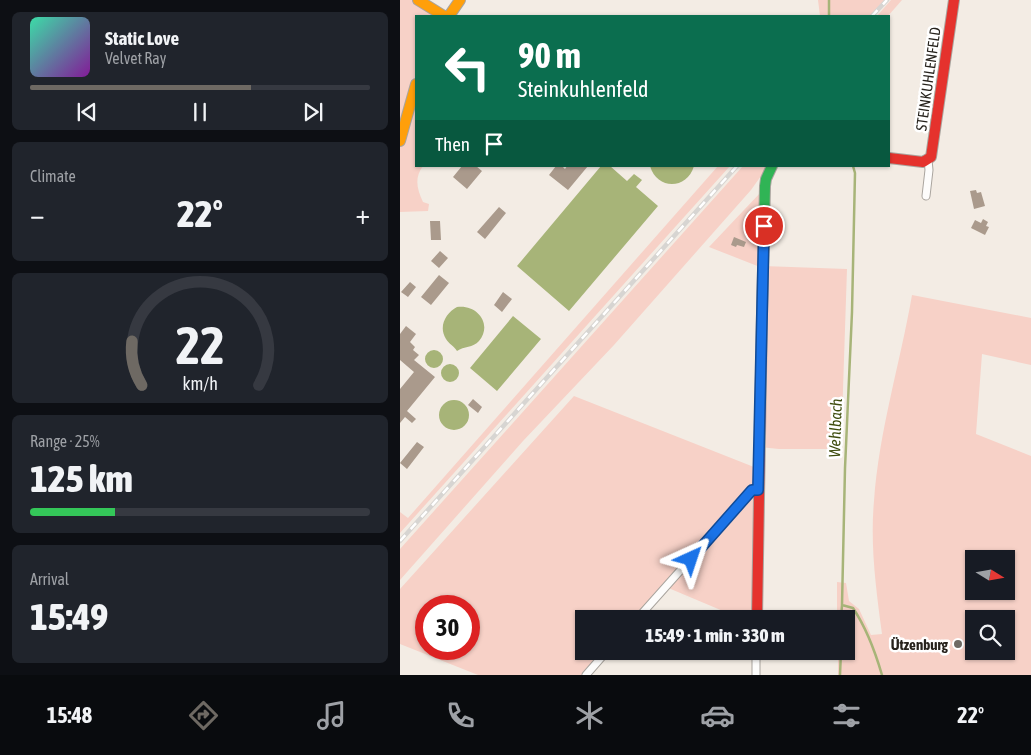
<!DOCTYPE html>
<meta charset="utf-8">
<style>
:root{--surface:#171b24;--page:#20242c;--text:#f1f3f6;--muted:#9ea1a6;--line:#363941;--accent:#6e6963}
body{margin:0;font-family:"Asap Condensed",sans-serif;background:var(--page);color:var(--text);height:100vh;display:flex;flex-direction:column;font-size:19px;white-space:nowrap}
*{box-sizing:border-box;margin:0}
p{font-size:16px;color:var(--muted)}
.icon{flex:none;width:28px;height:28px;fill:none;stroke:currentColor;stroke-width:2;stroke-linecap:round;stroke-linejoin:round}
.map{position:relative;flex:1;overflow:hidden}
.details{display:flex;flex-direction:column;gap:12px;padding:12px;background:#0d0f14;width:400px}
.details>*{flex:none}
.banner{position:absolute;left:15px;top:15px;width:475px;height:152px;border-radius:0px;box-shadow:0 1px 4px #0004;background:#0b6e4f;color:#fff;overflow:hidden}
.needle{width:32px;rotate:101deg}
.buttons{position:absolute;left:565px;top:550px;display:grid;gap:10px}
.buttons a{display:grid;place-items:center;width:50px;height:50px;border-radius:0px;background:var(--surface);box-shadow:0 1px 4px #0004;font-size:25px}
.speed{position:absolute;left:15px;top:595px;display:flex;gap:10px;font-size:25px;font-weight:700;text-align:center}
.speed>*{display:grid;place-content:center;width:65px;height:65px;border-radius:50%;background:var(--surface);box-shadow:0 1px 4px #0004;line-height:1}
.speed .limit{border:8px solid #d22;background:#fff;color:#111}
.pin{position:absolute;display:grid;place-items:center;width:42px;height:42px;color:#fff;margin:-21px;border:2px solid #fff;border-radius:50%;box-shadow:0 1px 5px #0007}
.me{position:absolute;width:55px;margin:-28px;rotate:42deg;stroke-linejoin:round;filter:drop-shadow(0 0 4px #0008)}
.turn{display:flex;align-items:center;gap:18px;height:105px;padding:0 20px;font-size:22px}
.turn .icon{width:65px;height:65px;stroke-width:2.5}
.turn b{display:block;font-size:35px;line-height:42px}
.then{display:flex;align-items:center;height:48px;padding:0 20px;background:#0003;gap:10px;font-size:19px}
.big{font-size:38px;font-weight:800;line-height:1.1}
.details .tile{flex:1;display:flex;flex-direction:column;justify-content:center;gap:8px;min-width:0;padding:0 18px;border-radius:8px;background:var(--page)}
.details .dial{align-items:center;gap:0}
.dial svg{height:130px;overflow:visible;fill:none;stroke:var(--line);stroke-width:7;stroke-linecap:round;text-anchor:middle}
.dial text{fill:var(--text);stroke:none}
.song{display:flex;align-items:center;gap:15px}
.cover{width:60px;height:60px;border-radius:8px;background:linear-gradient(135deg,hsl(160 70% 55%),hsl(290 70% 35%))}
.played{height:5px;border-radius:2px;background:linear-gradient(90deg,var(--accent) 65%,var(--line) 65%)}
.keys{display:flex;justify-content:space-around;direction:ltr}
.heat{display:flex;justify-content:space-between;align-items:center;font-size:28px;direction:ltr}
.charge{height:8px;border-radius:4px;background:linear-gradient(90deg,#34c759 25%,var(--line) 0)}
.trip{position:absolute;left:175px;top:610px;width:280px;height:50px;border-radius:0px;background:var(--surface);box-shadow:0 1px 4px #0004;font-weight:800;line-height:50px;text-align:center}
.tabs{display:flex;height:80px;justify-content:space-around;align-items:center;background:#090b0e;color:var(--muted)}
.tabs .icon{width:35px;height:35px}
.tabs .on{color:var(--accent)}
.tabs b{font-size:22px;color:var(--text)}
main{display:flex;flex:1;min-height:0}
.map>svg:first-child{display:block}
</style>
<main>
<section class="details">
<div class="tile">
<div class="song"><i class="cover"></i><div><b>Static Love</b><p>Velvet Ray</p></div></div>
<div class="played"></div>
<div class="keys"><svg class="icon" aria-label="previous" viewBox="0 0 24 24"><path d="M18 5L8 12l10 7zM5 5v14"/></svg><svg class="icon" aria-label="pause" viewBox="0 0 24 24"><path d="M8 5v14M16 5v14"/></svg><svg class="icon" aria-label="next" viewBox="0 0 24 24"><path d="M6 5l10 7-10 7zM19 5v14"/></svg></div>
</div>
<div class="tile"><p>Climate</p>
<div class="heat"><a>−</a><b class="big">22°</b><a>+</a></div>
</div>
<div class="tile dial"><svg viewBox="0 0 100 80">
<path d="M14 69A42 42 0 1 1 86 69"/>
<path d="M14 69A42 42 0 0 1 8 42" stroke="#6e6963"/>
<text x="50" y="56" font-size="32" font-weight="700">22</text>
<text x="50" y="72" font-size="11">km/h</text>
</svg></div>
<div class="tile"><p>Range · 25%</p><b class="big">125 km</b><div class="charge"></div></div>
<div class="tile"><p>Arrival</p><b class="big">15:49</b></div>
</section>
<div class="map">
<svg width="631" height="675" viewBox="0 0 631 675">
<rect width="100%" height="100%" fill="#f3ece4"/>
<path fill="#f7d1c7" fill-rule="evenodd" d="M0,0h18l26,16h-28v150h7c-9,12 -6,23 0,36l6,2 -1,7 -28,1z
M418,0h69l-15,16h-52z
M491,0h11l-14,16h-11z
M318,166h12l-330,367v-21l8,6z
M343,166h25l-17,24 -137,155 -91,96 -123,139v-31z
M361,192l-1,75 -51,-20z
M363,266l84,3 -6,180h-62l-20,-2z
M512,295l119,23v47l-49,-11 -6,80 55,22v219h-193v-24h8v-32h-9v-37l9,1 3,18 10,8 12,26 11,-1c-6,-45 -12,-89 -8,-133 5,-70 26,-137 38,-206zM574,559h32v32h-32zM574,619h32v32h-32z
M174,396l185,73 -2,150h-15l-76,-32 -29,32h-53v32h23l-21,24h-108l-78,-31v-55zM26,606h43v43h-43z"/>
<path fill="#a7b478" d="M201,166h9l17,15 7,-7 8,6 -6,7 22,19 -89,105 -52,-45z
M250,166h44c-7,24 -37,24 -44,0z
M57,307c20,-3 36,17 22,34 -6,7 -15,5 -22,10 -3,-5 -8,-7 -11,-12 -8,-13 0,-26 11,-32z
M113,316l28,23 -44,52 -27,-23z
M25 359a9 9 0 1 1 18 0a9 9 0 1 1-18 0Z
M41 373a9 9 0 1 1 18 0a9 9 0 1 1-18 0Z
M39 415a15 15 0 1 1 30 0a15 15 0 1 1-30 0Z"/>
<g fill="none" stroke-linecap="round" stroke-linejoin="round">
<path stroke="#a7b478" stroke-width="2.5" d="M429,0v16
M453,166l2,7 -3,139 -7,156 -3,137 11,3c14,21 22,43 29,67
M441,619l1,-14
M440,675l1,-24"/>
</g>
<path fill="#aa9a8c" d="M62,166h14l6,5 -15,18 -14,-12z
M156,166h6l3,3 2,-3h21l-20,24 -19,-15z
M576,190l1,3 4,-1 4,14 -11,3 -4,-18z
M99,207l7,6 -21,26 -8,-7z
M583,219l5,3 -2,4 3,1 -4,8 -14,-7 4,-8 6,3z
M30,221h10l1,19h-10z
M334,237l12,5 -2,5 -7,-2 -1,2 -5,-2z
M40,251l8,7 -9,10 -8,-7z
M39,275l10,8 -18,22 -10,-8z
M10,282l6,5 -8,10 -7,-5z
M103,292l9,7 -10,13 -8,-7z
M6,326l10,8 -6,8 5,5 -2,3 6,5 -5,5 21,17 -28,34 9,8 -4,4 -7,-6 -5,6v-34l14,-17 -14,-12v-26z
M73,399l9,8 -4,6 -10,-8z
M17,442l7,5 -17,22 -7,-6z"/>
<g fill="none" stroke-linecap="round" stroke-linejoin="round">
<defs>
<path id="street" d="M526,196l3,-26 -1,-10
M237,619l115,-129 6,-1
M186,675l21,-24
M356,675v-24"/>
<path id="fast" d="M362,314l3,-128 1,-7 6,-13"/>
<path id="slow" d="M18,0l26,16
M49,16l11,-16
M0,141l16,-57"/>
<path id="jam" d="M489,158l34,4 8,-5 23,-157
M357,619l5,-305"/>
</defs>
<use href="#street" stroke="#a9a49e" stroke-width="9"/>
<use href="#fast" stroke="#a9a49e" stroke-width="12"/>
<use href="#slow" stroke="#a9a49e" stroke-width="12"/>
<use href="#jam" stroke="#a9a49e" stroke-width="12"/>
<use href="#street" stroke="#fdfcfb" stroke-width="7"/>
<use href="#fast" stroke="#30b455" stroke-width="10"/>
<use href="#slow" stroke="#ff9f0a" stroke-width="10"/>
<use href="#jam" stroke="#e5322d" stroke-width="10"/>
<defs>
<path id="rail" d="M472,16l15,-16
M0,541l337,-375"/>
</defs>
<use href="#rail" stroke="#d7d5d2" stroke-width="4.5"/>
<use href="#rail" stroke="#fff" stroke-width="2.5" stroke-dasharray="8" stroke-linecap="butt"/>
</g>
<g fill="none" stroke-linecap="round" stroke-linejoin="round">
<defs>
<path id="route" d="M291,559l61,-69h6l6,-264"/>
</defs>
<use href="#route" stroke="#114b97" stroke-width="12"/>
<use href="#route" stroke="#1a73e8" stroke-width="9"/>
</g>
<circle fill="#6e6963" stroke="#fff" stroke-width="2" cx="558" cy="644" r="5"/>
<g text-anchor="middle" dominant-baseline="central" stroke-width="5" stroke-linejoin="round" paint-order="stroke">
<g font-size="15" fill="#27231d" stroke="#fff">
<text transform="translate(528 79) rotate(-82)">STEINKUHLENFELD</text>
</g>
<g font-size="15" font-weight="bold" fill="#27231d" stroke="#fff" text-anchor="end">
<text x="548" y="644">Ützenburg</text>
</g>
<g font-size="16" font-style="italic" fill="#3e4c0d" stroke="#fff">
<text transform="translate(435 428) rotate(-88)">Wehlbach</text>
</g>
</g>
</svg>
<div class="buttons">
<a><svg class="needle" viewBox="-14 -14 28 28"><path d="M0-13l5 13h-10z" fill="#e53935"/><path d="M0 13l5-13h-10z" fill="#9ea1a6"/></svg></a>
<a><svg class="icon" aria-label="search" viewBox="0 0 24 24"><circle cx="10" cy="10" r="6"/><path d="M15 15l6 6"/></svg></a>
</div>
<div class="speed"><div class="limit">30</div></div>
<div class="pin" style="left:364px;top:226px;background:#d93025"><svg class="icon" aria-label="arrive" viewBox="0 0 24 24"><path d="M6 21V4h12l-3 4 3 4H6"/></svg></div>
<svg class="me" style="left:291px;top:559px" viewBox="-20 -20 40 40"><path d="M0-17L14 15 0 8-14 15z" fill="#1a73e8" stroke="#fff" stroke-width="4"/></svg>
<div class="trip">15:49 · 1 min · 330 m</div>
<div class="banner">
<div class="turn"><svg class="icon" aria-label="left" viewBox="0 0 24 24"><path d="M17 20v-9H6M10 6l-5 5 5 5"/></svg><div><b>90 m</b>Steinkuhlenfeld</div></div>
<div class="then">Then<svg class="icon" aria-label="arrive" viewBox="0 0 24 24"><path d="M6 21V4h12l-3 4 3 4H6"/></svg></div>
</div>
</div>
</main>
<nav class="tabs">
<b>15:48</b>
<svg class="icon on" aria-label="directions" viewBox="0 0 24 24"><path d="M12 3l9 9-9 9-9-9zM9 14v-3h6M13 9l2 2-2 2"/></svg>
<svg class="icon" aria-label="music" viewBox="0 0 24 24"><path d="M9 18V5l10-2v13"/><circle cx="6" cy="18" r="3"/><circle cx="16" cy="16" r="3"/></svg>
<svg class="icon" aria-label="phone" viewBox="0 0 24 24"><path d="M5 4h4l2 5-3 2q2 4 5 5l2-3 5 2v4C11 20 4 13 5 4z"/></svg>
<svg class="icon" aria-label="climate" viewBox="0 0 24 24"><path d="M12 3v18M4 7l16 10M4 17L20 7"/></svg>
<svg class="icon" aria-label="car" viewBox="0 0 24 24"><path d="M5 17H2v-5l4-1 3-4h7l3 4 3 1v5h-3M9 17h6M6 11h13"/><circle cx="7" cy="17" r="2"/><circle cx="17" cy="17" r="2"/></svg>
<svg class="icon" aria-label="filters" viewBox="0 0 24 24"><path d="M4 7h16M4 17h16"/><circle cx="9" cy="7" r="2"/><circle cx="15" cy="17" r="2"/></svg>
<b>22°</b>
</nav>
